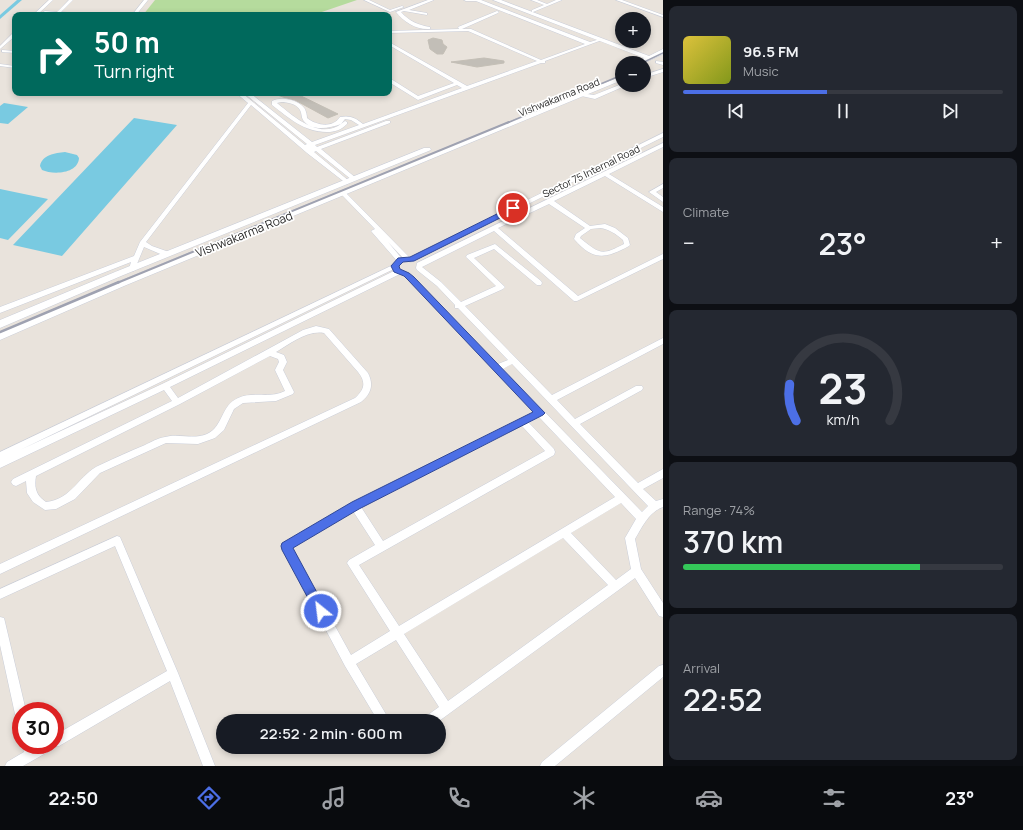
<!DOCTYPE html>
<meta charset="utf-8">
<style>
:root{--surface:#171b24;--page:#242831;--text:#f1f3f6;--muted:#9ea1a6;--line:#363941;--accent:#4c6fe6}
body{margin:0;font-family:Manrope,sans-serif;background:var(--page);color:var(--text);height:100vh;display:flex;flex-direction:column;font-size:15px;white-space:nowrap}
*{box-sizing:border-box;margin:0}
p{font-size:13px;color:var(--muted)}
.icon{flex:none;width:22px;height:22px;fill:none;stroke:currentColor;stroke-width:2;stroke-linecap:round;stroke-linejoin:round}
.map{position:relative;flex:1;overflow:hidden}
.details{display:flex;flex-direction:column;gap:6px;padding:6px;background:#0d0f14;width:360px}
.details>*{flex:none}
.guide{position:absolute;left:12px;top:12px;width:380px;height:84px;border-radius:8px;box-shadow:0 2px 6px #0003;background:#00695c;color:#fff;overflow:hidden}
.fabs{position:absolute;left:615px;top:12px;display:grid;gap:8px}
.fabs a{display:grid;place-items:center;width:36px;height:36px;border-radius:50%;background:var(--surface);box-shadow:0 2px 6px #0003;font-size:20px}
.speed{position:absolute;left:12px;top:702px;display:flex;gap:8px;font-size:20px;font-weight:700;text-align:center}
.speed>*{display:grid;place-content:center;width:52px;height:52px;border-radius:50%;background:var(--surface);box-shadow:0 2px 6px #0003;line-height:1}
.speed .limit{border:6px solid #d22;background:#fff;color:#111}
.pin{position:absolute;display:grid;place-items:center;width:34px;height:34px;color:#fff;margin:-17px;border:2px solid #fff;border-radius:50%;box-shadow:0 1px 4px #0007}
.me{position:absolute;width:44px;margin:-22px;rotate:331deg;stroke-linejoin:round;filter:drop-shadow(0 0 3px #0008)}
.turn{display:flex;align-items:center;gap:14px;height:84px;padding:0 16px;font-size:18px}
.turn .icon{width:52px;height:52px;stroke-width:2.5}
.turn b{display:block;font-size:28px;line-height:34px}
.big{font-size:30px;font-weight:600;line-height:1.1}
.details .tile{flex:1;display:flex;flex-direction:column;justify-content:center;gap:6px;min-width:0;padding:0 14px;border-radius:8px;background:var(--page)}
.details .dial{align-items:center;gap:0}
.dial svg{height:104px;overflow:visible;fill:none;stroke:var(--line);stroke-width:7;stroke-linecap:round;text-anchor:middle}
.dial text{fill:var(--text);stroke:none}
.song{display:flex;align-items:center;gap:12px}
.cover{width:48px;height:48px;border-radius:6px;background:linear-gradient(135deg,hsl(50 70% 55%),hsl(70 70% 35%))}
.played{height:4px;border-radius:2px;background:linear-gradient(90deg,var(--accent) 45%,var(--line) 45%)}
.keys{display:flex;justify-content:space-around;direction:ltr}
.heat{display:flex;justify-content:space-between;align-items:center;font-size:22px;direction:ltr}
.charge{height:6px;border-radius:3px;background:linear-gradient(90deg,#34c759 74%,var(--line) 0)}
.trip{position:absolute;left:216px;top:714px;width:230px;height:40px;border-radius:20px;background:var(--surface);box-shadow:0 2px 6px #0003;font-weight:600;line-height:40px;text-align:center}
.dock{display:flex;height:64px;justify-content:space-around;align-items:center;background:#090b0e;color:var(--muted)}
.dock .icon{width:28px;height:28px}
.dock .on{color:var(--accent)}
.dock b{font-size:18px;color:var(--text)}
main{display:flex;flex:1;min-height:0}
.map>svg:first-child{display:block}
</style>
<main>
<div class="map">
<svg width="663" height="766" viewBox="0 0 663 766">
<rect width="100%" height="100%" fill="#e9e3dc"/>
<path fill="#b5db9d" d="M155,0h202l-44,15h-170z"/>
<path fill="#79cae1" d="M4,103l24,4 -20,17 -8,-1v-17z
M134,118l43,7 -115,131 -49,-11z
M65,152l12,3 2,3c-1,16 -26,17 -37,12l-2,-4c2,-11 15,-13 25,-14z
M0,189l48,10 -40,41 -8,-2z"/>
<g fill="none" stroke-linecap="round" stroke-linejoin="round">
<path fill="#79cae1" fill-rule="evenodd" d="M17,0h5l-22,19v-4z"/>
</g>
<path fill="#c2beb7" stroke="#c4bfb6" d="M433,38l9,2 1,4 4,3 -4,7h-6l-7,-5 -2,-9z
M484,58l20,3v2l-27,4 -26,-5z
M272,93h23l43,21 -10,4 -33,-18 -12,-3z"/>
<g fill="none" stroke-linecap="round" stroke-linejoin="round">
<defs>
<path id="street" d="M49,0h4l-16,15h-4z
M69,0h4l-12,12 26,2 2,1 -44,-2 -2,-1 2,-1 12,1z
M144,0h4l-12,15h-4z
M364,0h5l21,10 12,-4 2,1 -14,5z
M428,0h6l-25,10 18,3v2l-23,-4 -3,1c8,9 17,13 29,15v2c-14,1 -26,-7 -34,-17z
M464,0h17l109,42 10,-3 2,1 -57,21v2h-4l-226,82 2,2 69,-26h4v2l-69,26 35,29v2h-4l-36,-29 -2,1 35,29 1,1 -3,2 -40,-31 -56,-48 -105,137 6,4 17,6v4h-4l-21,-9 -10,24h-4l-1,-2 2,-7 -131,51v-6l134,-51 6,-14 108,-139 -12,-10h6l63,52 2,-1 -63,-51h6l62,49 47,-17 -8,-5 -6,-1 -4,5 4,-3 2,1v2c-6,6 -12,8 -20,8 -23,0 -38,-14 -55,-27v-4c10,-5 27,-1 33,8 1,3 2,6 2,9 10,8 26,10 33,-1 10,-2 16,1 23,7l99,-36 -5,-3 -39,15 -29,-18v-3h2l27,17 36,-13 -65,-38v-3l78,44 70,-25 -69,-30 -79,2v-2l70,-2 -1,-2 39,-16 2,1 -1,1 -36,16h9l70,31 44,-16 -109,-43h-10zM281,102c6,0 16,2 19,8 2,3 1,7 3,10 8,12 27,8 38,4 -22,16 -48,-8 -64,-21z
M531,0h6l10,4 9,-4h6l-29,12h-1v-2l12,-5z
M616,0h6l41,15v2z
M13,33h2v3l-15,13v-3z
M2,50l13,1v2l-13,-1z
M656,61l7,1v3l-7,-2z
M0,64l15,2v2l-15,-2z
M663,69v3l-19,6v-3z
M622,84l5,1 -32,14 -18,-4 3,-2 14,2z
M663,133v4l-252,125 -5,-1 -18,-19 15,18 -3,2h-2l-27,-31 4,-2 -35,-36 3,-2 2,1 65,66z
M663,143v4l-54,27 54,33v5l-58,-36 -51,25 36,25 15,-2 10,4 13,10 2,7 -1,1c-24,13 -36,15 -55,-7l2,-5 9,-6 -36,-24 -51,24 80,68 85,-42v5l-86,42h-3l-80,-70 -72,36 19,15 20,20 35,-16 -30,-29 1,-2 28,-11 46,37 1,2 -1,2h-4l-43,-36 -20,9 31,29 -2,2 -38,17 87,89 111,-57v6l-106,56 18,19 61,-33h6l1,2 -1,2 -62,34 58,59 25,-14v9l-20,11 13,12 7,-2v8c-14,5 -21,20 -28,32l6,30 22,34v14l-4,-1 -24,-38 -196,143h-16l2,-4 14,-10 -43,-67 -40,24 34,57h-12l-33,-55 -62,-117 -2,-3 2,-3 69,-41 182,-90 -130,-137 3,-2h2l89,91 10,-4 -50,-52h-3v-3l-18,-19 -20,-16 -1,-2 1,-5zM600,228c9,1 16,6 23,12l1,4c-23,12 -24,10 -44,-6l1,-2 10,-7zM512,364l136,142 -6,6 -139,-143zM539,417l76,80 -216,129 -40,-61 195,-110 1,-3 -1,-3 -25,-26zM522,426l23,25 -162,90 -22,-34zM621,503l15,16 -11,19 6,31 -15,11 -45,-47zM353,511l22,34 -26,15 -2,3 43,68 -39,24 -59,-107zM563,538l45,47 -160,116 -44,-67z
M663,184v4l-7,4 7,5v5l-14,-10z
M393,265h4l1,2 -378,183 142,-66 234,-114h4l1,2 -1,2 -230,113 8,11 125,-68 13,-4 13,3 39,44c6,12 3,21 -7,29l-361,172v-10l355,-166c10,-9 11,-16 3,-26l-34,-39c-17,-3 -34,11 -48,19l8,3 3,7 -4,8 11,22 -1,2 -17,7 -33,2 -9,6 -10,21 -9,8 -17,6 -32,-1 -66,30 -25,26 -19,10 -11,1 -12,-8 -6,-9 -1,-12 -10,5 -3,-1 -2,-3 2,-3 159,-78 -8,-11 -164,78v-8l1,-1 -1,1v-8zM270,356l8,3 1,3 -4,8 10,21c-15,8 -32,0 -47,7 -17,7 -15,29 -31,36 -14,6 -28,-1 -42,3 -7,1 -14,5 -20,8 -15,6 -30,13 -45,20 -21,9 -27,34 -54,37 -10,-7 -12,-14 -10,-26l144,-72z
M117,536l3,1 58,136 37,93h-12l-33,-85 -111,65 -5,1 -1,2 -30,17h-18l2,-4 17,-10 -2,-7h12v2l3,-2h18v-10l112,-64 -52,-125 -115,53v-10z
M0,617l4,1 1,4 21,89h-5v9l-4,-2 -2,-4 -15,-69z
M663,665v12l-108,89h-15l2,-4 117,-96z"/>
<path id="secondary" d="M493,0h8l148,56 14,-7v5l-19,9h-5l1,-2 4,-3z
M622,76v4l-498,206 -124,54v-8l118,-50z
M424,148h6l1,2 -310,126 -121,52v-8l115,-48z"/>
</defs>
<use href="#street" stroke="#caced9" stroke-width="1"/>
<use href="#secondary" stroke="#caced9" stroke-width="1"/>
<use href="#street" fill="#fff" fill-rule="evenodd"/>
<use href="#secondary" fill="#fff" fill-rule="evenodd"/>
<path stroke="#9fa2b1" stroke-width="1.5" d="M642,63l21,-10
M507,123l115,-48"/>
<path stroke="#9fa2b1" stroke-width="2" d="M117,283l392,-161"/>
<path stroke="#9fa2b1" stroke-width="2.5" d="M0,332l119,-50"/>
</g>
<path fill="#4c6fe6" stroke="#314896" d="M513,206l3,1v3l-102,51 -11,1 -4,4 1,3 9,4 5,4 131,136 -2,2 -184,94 -66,39 34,63 -2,4 -4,1 -4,-1 -35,-65 -1,-4 1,-3 70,-41 181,-90 -125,-132 -4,-4 -10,-4 -3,-6 7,-8 12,-1z"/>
<g text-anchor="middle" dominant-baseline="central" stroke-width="3.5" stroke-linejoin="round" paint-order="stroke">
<g font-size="10" fill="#292929" stroke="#fff">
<text transform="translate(559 97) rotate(-22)">Vishwakarma Road</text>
<text transform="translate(591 171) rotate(-26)">Sector 75 Internal Road</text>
</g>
<g font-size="12" fill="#292929" stroke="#fff">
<text transform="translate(244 234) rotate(-22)">Vishwakarma Road</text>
</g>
</g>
</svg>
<div class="fabs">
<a>+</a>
<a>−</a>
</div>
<div class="speed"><div class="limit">30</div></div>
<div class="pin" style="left:513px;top:208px;background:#d93025"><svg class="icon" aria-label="arrive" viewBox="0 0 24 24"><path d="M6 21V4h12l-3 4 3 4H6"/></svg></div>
<svg class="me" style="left:321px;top:611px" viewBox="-20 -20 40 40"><circle r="17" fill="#4c6fe6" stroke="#fff" stroke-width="3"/><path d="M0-11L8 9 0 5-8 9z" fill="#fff"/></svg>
<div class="trip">22:52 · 2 min · 600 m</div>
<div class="guide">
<div class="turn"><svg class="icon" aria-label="right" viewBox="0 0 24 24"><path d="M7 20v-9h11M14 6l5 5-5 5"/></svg><div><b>50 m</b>Turn right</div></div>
</div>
</div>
<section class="details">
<div class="tile">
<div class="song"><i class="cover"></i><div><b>96.5 FM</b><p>Music</p></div></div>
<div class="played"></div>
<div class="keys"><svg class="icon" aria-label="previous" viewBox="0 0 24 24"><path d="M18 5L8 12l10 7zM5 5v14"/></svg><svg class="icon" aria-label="pause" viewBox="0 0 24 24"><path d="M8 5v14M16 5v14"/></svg><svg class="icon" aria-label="next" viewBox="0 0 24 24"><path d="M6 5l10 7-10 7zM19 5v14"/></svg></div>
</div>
<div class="tile"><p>Climate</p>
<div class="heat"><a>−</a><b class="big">23°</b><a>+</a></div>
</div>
<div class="tile dial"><svg viewBox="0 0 100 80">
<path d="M14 69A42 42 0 1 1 86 69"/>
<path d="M14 69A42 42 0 0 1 9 41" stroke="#4c6fe6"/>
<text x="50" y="56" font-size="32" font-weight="700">23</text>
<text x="50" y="72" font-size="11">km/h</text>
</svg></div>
<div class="tile"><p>Range · 74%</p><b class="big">370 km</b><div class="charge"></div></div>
<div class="tile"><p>Arrival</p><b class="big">22:52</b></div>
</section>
</main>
<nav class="dock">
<b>22:50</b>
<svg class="icon on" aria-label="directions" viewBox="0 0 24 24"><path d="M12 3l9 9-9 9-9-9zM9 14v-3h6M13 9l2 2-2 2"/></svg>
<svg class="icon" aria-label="music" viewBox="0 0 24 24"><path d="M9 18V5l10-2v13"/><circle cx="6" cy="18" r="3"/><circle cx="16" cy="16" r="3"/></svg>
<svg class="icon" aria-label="phone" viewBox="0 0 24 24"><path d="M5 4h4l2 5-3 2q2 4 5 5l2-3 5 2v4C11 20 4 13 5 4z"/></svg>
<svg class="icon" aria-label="climate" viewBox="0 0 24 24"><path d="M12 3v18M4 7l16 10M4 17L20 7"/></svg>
<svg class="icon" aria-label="car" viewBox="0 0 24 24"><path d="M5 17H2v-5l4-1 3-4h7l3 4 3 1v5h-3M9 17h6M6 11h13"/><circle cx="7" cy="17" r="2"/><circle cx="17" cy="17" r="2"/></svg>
<svg class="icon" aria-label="filters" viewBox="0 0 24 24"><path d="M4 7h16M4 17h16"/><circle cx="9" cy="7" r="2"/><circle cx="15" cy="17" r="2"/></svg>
<b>23°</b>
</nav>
